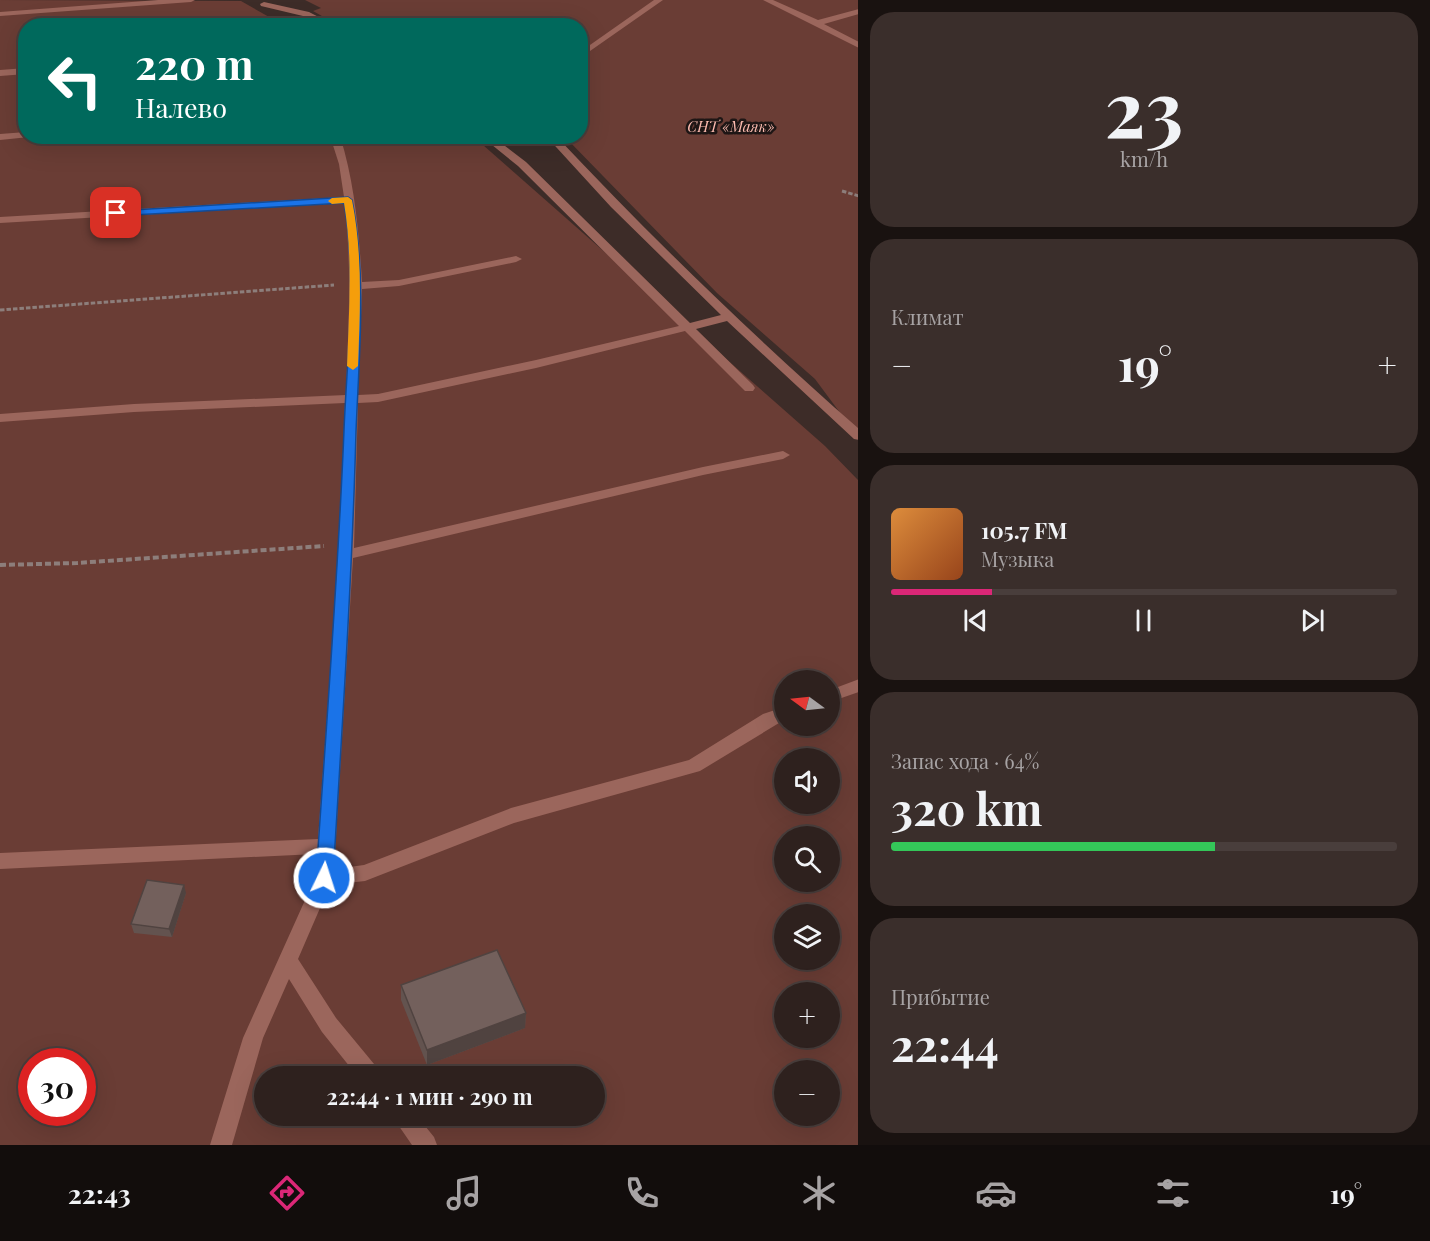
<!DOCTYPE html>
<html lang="ru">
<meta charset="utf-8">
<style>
:root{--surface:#2e211e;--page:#3a2e2b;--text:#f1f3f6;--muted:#a7a3a4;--line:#493e3c;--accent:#db2777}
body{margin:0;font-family:"Playfair Display",serif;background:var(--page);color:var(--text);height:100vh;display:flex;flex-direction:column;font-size:22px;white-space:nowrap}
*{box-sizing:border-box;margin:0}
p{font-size:20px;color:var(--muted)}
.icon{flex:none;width:33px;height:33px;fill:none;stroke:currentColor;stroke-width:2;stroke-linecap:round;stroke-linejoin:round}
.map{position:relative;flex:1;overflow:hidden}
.sheet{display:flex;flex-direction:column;gap:12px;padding:12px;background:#191210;width:572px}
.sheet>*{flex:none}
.top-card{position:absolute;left:18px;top:18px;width:570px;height:126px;border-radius:24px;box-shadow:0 6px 24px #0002,0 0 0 2px var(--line);background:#00695c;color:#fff;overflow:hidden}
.needle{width:39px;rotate:285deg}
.tools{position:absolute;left:774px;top:670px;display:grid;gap:12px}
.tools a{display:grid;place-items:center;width:66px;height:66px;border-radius:50%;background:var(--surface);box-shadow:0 6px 24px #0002,0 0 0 2px var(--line);font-size:30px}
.speed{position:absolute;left:18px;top:1048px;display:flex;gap:12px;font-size:30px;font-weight:700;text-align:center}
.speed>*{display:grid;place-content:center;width:78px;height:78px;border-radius:50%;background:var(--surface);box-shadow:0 6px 24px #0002,0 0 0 2px var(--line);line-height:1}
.speed .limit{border:9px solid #d22;background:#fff;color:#111}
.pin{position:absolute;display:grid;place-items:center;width:51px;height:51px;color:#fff;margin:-26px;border-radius:12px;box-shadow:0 3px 9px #0006}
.me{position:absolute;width:66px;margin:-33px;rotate:4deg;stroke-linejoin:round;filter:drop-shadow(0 0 4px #0008)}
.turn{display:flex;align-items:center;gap:21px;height:126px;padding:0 18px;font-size:27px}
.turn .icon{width:78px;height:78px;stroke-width:2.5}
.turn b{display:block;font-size:42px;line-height:51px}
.big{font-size:45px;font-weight:700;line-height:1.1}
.sheet .tile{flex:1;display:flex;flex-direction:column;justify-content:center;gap:9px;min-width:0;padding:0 21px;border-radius:24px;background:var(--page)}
.sheet .dial{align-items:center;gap:0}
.dial b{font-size:78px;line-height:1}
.song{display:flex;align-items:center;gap:18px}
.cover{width:72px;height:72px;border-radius:9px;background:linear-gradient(135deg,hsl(30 70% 55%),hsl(20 70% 35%))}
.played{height:6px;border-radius:3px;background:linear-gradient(90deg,var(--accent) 20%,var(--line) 20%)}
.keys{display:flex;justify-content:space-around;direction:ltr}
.heat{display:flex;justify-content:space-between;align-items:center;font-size:33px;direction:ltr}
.charge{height:9px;border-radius:4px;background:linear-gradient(90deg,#34c759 64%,var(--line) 0)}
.trip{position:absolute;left:254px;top:1066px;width:351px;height:60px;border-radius:30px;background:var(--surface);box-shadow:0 6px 24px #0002,0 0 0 2px var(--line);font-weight:700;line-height:60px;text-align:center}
.tabs{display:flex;height:96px;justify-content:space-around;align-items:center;background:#120d0c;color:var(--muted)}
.tabs .icon{width:42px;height:42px}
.tabs .current{color:var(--accent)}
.tabs b{font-size:27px;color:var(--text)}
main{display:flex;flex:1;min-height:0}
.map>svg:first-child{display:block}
</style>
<main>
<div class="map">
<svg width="859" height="1145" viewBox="0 0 859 1145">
<rect width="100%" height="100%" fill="#3d2c28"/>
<path fill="#6a3d35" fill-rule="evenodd" d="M0,0l241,1 37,21 18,-1 5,4 -275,1v110l440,1 17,8 342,301 33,34v665h-858zM784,681h46v45h-46zM784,759h46v45h-46zM784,837h46v45h-46zM784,915h46v45h-46zM784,993h46v45h-46zM32,1062h50v51h-50zM784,1071h46v45h-46zM264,1077h330v39h-330z
M305,0h553v437l-43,-58 -98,-86 -152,-156 15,-1v-110l-242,-1 -25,-14 8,-3z"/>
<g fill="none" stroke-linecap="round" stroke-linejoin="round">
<path stroke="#8d7e7b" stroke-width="3" stroke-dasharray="4.5 2" stroke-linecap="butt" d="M842,191l17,5
M0,310l334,-25"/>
<path stroke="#8d7e7b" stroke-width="4" stroke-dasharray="6 3" stroke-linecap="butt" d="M0,565l77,-2 247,-17"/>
<path fill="#9b665c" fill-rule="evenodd" d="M158,0h37l-4,2 -191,14v-4z
M654,0h9l-83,58v-6z
M763,0h10l45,20 41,-11v5l-35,10 35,18v6z
M264,2l45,10 27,14h-12l-21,-10 -42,-10 -1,-2z
M26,68v6l-26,2v-6z
M26,132v4l3,1 -29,3v-6z
M330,136h10c15,48 19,97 22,146l37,-2 117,-24 6,3 -6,3 -117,24 -37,3 -4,106 20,-1 158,-34 143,-34 -161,-160 -37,-30h11l34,26 164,161 31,-8 -110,-108 -65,-71h10c96,102 197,200 303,293v11l-5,-1 -127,-118 -31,8 57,56 2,3 -2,3h-8l-60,-60 -149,37 -158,34 -20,1 -4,145 349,-81 80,-16 7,4 -7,4 -80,16 -350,83 -19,311 30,-4 147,-57 178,-48 74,-46 21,-7v13l-84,51 -186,52 -149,58 -35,4 -32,74 38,59 43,52 3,7h-24l-36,-45 -33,-53 -26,59 -31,107h-22l33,-107 72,-160 1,-24 -316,15v-16l318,-14 21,-284 6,-152 -211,9 -134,10v-8l134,-10 212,-9c2,-64 7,-128 -2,-192l-344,20v-6l344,-20 -5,-33z
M859,679v13l-29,10v-12z
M392,1116h25l17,21 3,8h-25z"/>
</g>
<path fill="#63534f" d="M186,893l-14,44 -38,-4 -3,-9z
M401,985l125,28 -1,15 -98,37 -26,-65z"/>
<path fill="#504340" d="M184,885l2,8 -14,44 -3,-8z
M526,1013l-1,15 -98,37v-15z"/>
<path fill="#73605c" stroke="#504340" stroke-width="1.5" d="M147,880l37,5 -15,44 -38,-5z
M497,950l29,63 -99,37 -26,-65z"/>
<path fill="#1a73e8" stroke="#114b97" stroke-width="1.5" d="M348,197l4,3c15,76 7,155 4,232 -4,149 -14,298 -23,446l-3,6 -6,2 -6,-2 -2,-6c10,-149 22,-299 28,-448 3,-75 13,-152 0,-227l-228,13 -5,-3 5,-2z"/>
<path fill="#f59e0b" d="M348,197l4,3c11,55 8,110 6,166l-5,4 -6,-4c2,-55 6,-109 -3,-163l-12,1 -4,-3 4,-3z"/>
<g text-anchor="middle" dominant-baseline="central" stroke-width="5" stroke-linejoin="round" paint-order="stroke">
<g font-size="15" font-style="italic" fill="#fcbbaf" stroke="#1e1615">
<text x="731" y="126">СНТ «Маяк»</text>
</g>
</g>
</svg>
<div class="tools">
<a><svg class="needle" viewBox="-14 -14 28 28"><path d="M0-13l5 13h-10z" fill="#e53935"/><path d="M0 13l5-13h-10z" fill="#a7a3a4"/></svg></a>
<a><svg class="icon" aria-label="sound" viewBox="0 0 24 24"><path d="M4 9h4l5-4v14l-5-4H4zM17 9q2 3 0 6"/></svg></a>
<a><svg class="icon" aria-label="search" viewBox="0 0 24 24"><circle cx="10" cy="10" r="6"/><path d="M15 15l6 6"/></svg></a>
<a><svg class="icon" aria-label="layers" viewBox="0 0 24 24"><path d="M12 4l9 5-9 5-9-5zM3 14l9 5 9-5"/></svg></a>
<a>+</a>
<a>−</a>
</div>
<div class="speed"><div class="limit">30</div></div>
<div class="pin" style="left:116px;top:213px;background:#d93025"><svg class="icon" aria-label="arrive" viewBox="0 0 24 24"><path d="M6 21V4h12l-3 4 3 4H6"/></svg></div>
<svg class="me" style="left:324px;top:878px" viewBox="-20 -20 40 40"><circle r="17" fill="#1a73e8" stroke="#fff" stroke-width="3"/><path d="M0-11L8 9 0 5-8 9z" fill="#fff"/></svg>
<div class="trip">22:44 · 1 мин · 290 m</div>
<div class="top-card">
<div class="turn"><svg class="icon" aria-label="left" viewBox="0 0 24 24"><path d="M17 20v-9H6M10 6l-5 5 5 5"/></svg><div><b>220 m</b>Налево</div></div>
</div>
</div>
<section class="sheet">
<div class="tile dial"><b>23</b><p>km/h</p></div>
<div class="tile"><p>Климат</p>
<div class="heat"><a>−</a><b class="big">19°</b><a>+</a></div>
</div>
<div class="tile">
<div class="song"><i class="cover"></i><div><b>105.7 FM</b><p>Музыка</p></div></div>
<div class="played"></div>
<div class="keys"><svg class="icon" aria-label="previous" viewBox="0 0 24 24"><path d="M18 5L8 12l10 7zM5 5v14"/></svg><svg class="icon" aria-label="pause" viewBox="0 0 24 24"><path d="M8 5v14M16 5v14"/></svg><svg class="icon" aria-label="next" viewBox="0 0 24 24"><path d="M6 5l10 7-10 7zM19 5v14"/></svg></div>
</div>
<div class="tile"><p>Запас хода · 64%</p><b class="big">320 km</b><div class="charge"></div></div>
<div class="tile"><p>Прибытие</p><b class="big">22:44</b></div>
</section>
</main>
<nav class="tabs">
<b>22:43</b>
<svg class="icon current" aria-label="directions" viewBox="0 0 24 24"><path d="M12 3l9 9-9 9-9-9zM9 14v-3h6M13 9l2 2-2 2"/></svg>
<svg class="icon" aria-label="music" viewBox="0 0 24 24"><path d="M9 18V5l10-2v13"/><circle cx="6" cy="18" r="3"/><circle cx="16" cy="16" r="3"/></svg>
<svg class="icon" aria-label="phone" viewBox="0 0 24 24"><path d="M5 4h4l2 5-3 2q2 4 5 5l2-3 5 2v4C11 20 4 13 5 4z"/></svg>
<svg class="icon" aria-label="climate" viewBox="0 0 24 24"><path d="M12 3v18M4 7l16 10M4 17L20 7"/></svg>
<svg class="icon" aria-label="car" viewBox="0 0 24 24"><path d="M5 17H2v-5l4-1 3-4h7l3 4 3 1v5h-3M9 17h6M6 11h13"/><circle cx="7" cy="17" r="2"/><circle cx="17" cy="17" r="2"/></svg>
<svg class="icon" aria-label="filters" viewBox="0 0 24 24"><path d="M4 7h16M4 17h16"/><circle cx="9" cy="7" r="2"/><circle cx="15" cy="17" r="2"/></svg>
<b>19°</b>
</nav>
